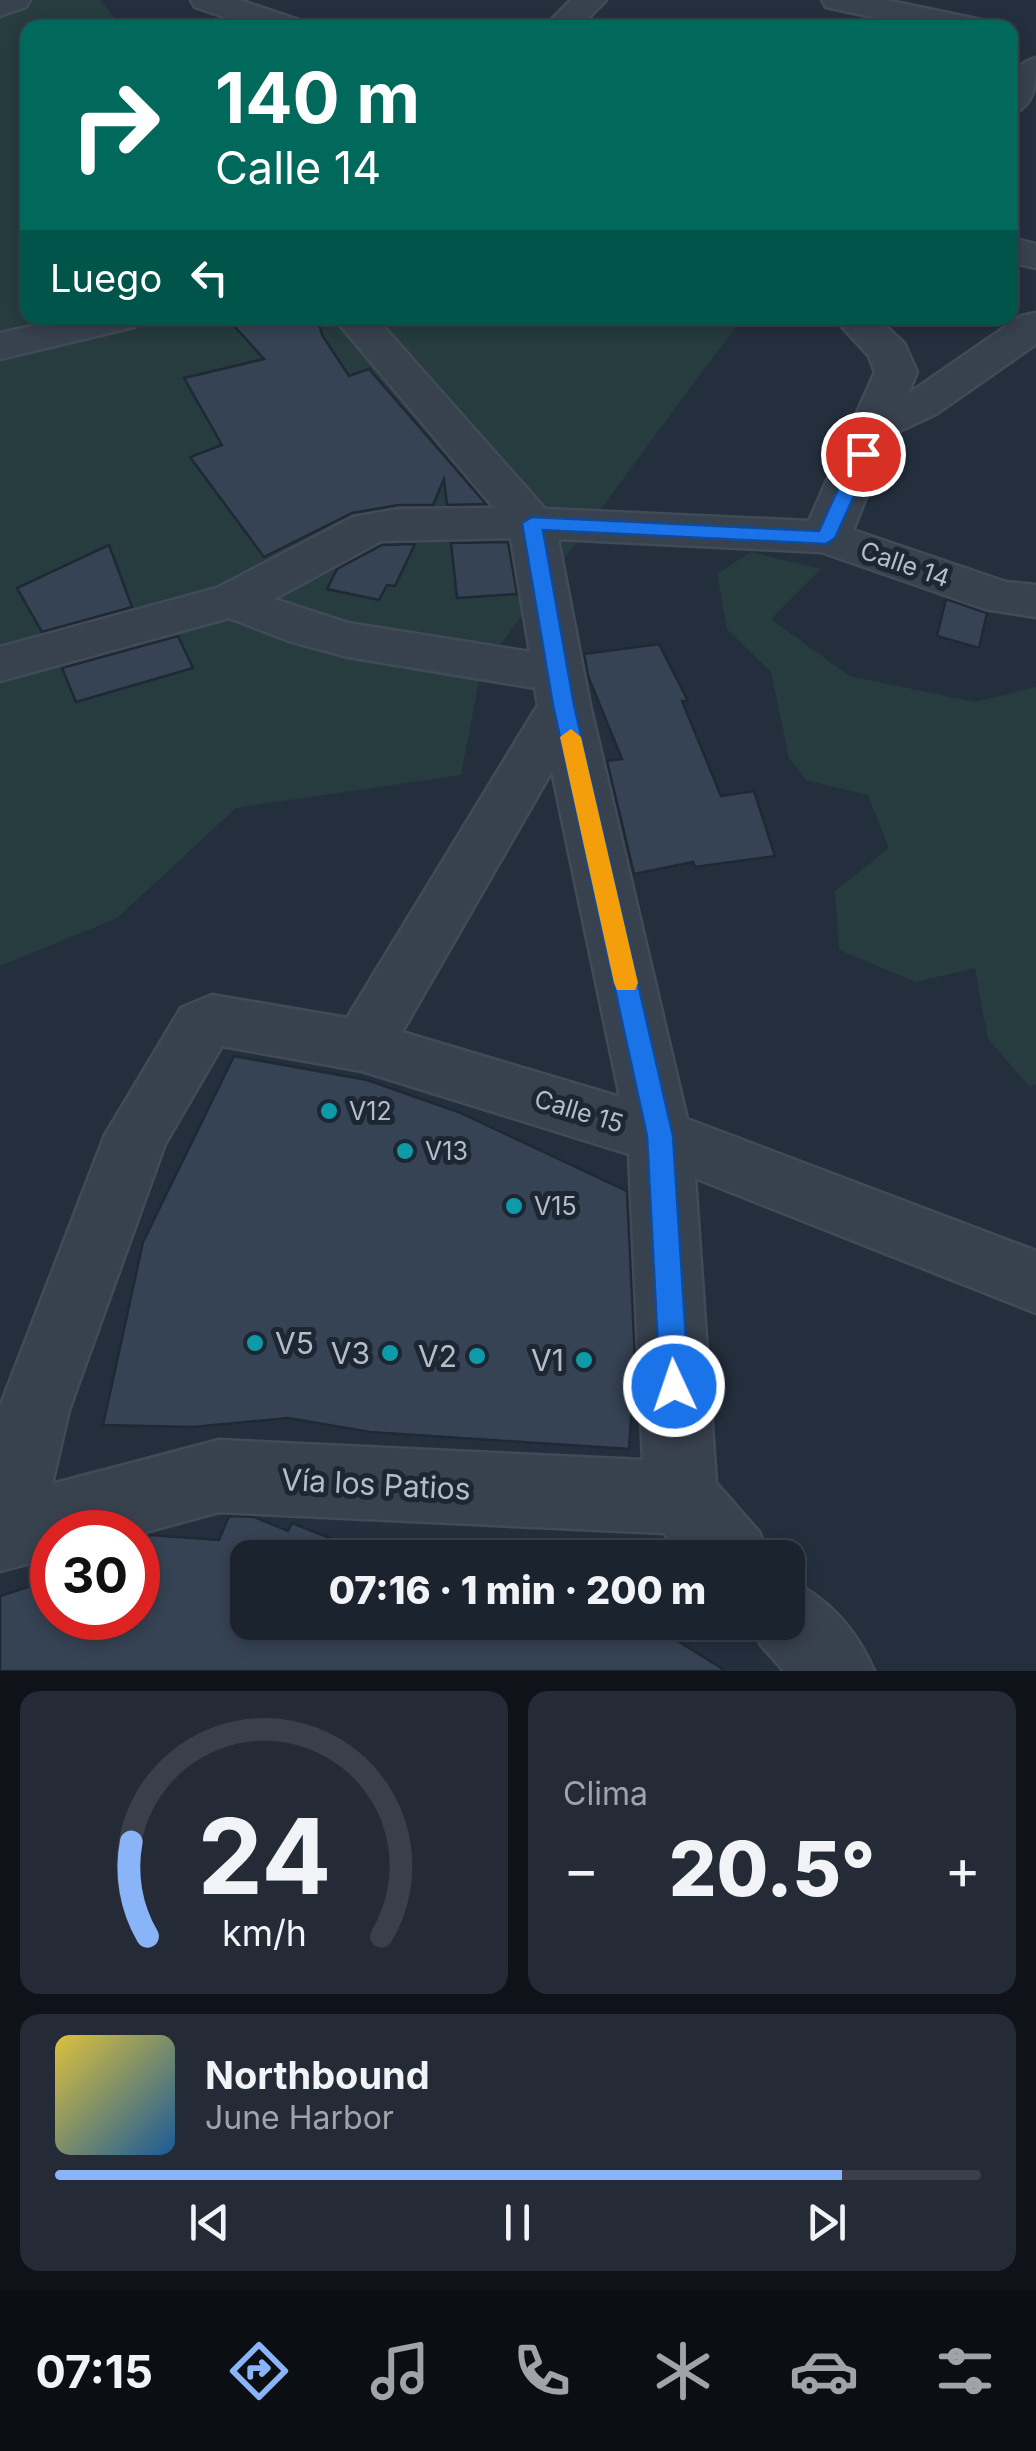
<!DOCTYPE html>
<html lang="es">
<meta charset="utf-8">
<style>
:root{--surface:#1b232e;--page:#242b36;--text:#f1f3f6;--muted:#a0a4aa;--line:#39404a;--accent:#8ab4f8}
body{margin:0;font-family:Inter,sans-serif;background:var(--page);color:var(--text);height:100vh;display:flex;flex-direction:column;font-size:38px;white-space:nowrap}
*{box-sizing:border-box;margin:0}
p{font-size:32px;color:var(--muted)}
.icon{flex:none;width:55px;height:55px;fill:none;stroke:currentColor;stroke-width:2;stroke-linecap:round;stroke-linejoin:round}
.map{position:relative;height:1671px;overflow:hidden}
.sheet{display:flex;flex-direction:column;gap:20px;padding:20px;background:#0f1319;flex:1}
.sheet>*{flex:none}
.hud{position:absolute;left:20px;top:20px;width:998px;height:305px;border-radius:20px;box-shadow:0 5px 15px #0003,0 0 0 2px var(--line);background:#00695c;color:#fff;overflow:hidden}
.speed{position:absolute;left:30px;top:1510px;display:flex;gap:20px;font-size:50px;font-weight:700;text-align:center}
.speed>*{display:grid;place-content:center;width:130px;height:130px;border-radius:50%;background:var(--surface);box-shadow:0 5px 15px #0003,0 0 0 2px var(--line);line-height:1}
.speed .limit{border:15px solid #d22;background:#fff;color:#111}
.pin{position:absolute;display:grid;place-items:center;width:85px;height:85px;color:#fff;margin:-42px;border:5px solid #fff;border-radius:50%;box-shadow:0 2px 10px #0007}
.me{position:absolute;width:110px;margin:-55px;rotate:357deg;stroke-linejoin:round;filter:drop-shadow(0 0 8px #0008)}
.turn{display:flex;align-items:center;gap:35px;height:210px;padding:0 30px;font-size:45px}
.turn .icon{width:130px;height:130px;stroke-width:2.5}
.turn b{display:block;font-size:70px;line-height:85px}
.then{display:flex;align-items:center;height:95px;padding:0 30px;background:#0003;gap:20px;font-size:38px}
.big{font-size:75px;font-weight:800;line-height:1.1}
.sheet .widget{flex:1;display:flex;flex-direction:column;justify-content:center;gap:15px;min-width:0;padding:0 35px;border-radius:20px;background:var(--page)}
.sheet .dial{align-items:center;gap:0}
.dial svg{height:260px;overflow:visible;fill:none;stroke:var(--line);stroke-width:7;stroke-linecap:round;text-anchor:middle}
.dial text{fill:var(--text);stroke:none}
.song{display:flex;align-items:center;gap:30px}
.cover{width:120px;height:120px;border-radius:15px;background:linear-gradient(135deg,hsl(50 70% 55%),hsl(210 70% 35%))}
.played{height:10px;border-radius:5px;background:linear-gradient(90deg,var(--accent) 85%,var(--line) 85%)}
.keys{display:flex;justify-content:space-around;direction:ltr}
.heat{display:flex;justify-content:space-between;align-items:center;font-size:55px;direction:ltr}
.sheet .tiles{flex:1;display:grid;gap:20px;grid-template-columns:1fr 1fr}
.widget:last-child{grid-column:span 2}
.trip{position:absolute;left:230px;top:1540px;width:575px;height:100px;border-radius:20px;background:var(--surface);box-shadow:0 5px 15px #0003,0 0 0 2px var(--line);font-weight:800;line-height:100px;text-align:center}
.menu{display:flex;height:160px;justify-content:space-around;align-items:center;background:#0b0e12;color:var(--muted)}
.menu .icon{width:70px;height:70px}
.menu .on{color:var(--accent)}
.menu b{font-size:45px;color:var(--text)}
.map>svg:first-child{display:block}
</style>
<div class="map">
<svg width="1036" height="1671" viewBox="0 0 1036 1671">
<rect width="100%" height="100%" fill="#242f3e"/>
<path fill="#263c3f" d="M0,0h100l22,27 -94,1v290h714l-261,353 -20,104 -225,33 -119,110 -117,48z
M751,552l70,17 -50,50 78,57 126,26 61,-15v397l-6,3 -42,-48 -13,-71 -59,14 -77,-32 -4,-59 54,-43 -21,-53 -62,-15 -17,-22 -18,-86 -44,-43 -10,-55z"/>
<path fill="#364354" stroke="#1f2835" stroke-width="2.5" d="M227,318h91l4,17 27,41 20,-7 117,135 -39,1 -3,-26 -11,26h-35l-46,8 -88,44 -74,-100 32,-12 -38,-67 80,-19z
M508,542l9,52 -60,4 -6,-55z
M415,544l-20,42 -8,-1 -8,15 -52,-11 10,-20 45,-24z
M109,545l23,62 -90,25 -25,-44z
M946,599l41,14 -8,35 -42,-12z
M178,636l15,32 -117,34 -14,-34z
M659,644l29,57h-6l39,95 33,-5 21,65 -80,11 -2,-5 -59,12 -27,-113 15,-2 -34,-83 -4,-22z
M234,1056l133,24 94,33 166,78 8,168 -6,90 -259,-17 -82,-14 -95,9 -90,-2 40,-183z
M229,1516l25,1 34,14 4,-8 83,33 5,-9 25,11h-157v64h399l79,49h-726v-75l52,-17v39h86v-57l12,-26 69,5z"/>
<g fill="none" stroke-linecap="round" stroke-linejoin="round">
<defs>
<path id="minor" d="M0,0h30l-4,7 -26,9z
M191,0h48l63,21 4,7h-50l-61,-21z
M571,0h35l-27,28h-36z
M822,0h64l100,21 4,7h-67l-97,-21z
M1036,58c0,24 0,49 -26,56 0,-25 -2,-49 26,-56z
M1010,238l26,6v24l-26,-6z
M1036,313v31l-100,70 -45,21 -38,95 153,52 30,3v32l-51,-8 -164,-57 -263,-13 32,166 97,414 349,132v62l-341,-135 21,305 43,49 11,26h-86l-20,-25 -445,-21 -81,22 -86,-2v25l-52,14v-164l105,-272 76,-127 31,-13 135,23 191,-313 -3,-17 -187,-31 -59,-16 -60,-23 -229,63v-34l217,-59 136,-71 46,-8 95,-1 -160,-190h42l169,191 264,12 66,-149 -6,-16 -35,-38h43l27,25 13,29 -9,22 113,-78zM511,538l19,114 -182,-29 -74,-24 107,-58zM552,771l68,326 -218,-65zM222,1046l140,25 267,83 14,306 -424,-20 -167,44 17,-74 96,-266z
M68,318h72l-6,9 -134,32v-26z
M788,1580c40,17 69,51 86,91h-90l-23,-26 -9,-23h36z"/>
</defs>
<use href="#minor" stroke="#414a57" stroke-width="5"/>
<use href="#minor" fill="#38414e" fill-rule="evenodd"/>
</g>
<path fill="#1a73e8" stroke="#114b97" stroke-width="2.5" d="M863,448l10,6 -38,84 -9,6 -283,-14 31,175 99,431 16,250 -5,9 -10,4 -10,-4 -4,-9 -13,-250 -94,-431 -31,-182 10,-6 287,14 35,-77z"/>
<path fill="#f59e0b" d="M571,729l10,8 57,246 -3,7h-18l-3,-7 -54,-246z"/>
<g fill="#0f9aa8" stroke="#1d2633" stroke-width="4">
<circle cx="329" cy="1111" r="10"/>
<circle cx="405" cy="1151" r="10"/>
<circle cx="514" cy="1206" r="10"/>
<circle cx="255" cy="1343" r="10"/>
<circle cx="390" cy="1353" r="10"/>
<circle cx="477" cy="1356" r="10"/>
<circle cx="584" cy="1360" r="10"/>
</g>
<g text-anchor="middle" dominant-baseline="central" stroke-width="10" stroke-linejoin="round" paint-order="stroke">
<g font-size="25" fill="#b4bcc9" stroke="#1d2633">
<text transform="translate(905 564) rotate(19)">Calle 14</text>
<text transform="translate(579 1111) rotate(17)">Calle 15</text>
</g>
<g font-size="25" fill="#b4bcc9" stroke="#1d2633" text-anchor="start">
<text x="349" y="1111">V12</text>
<text x="425" y="1151">V13</text>
<text x="534" y="1206">V15</text>
</g>
<g font-size="30" fill="#b4bcc9" stroke="#1d2633" text-anchor="end">
<text x="275" y="1343" text-anchor="start">V5</text>
<text x="370" y="1353">V3</text>
<text x="457" y="1356">V2</text>
<text x="564" y="1360">V1</text>
</g>
<g font-size="30" fill="#b4bcc9" stroke="#1d2633">
<text transform="translate(376 1484) rotate(3)">Vía los Patios</text>
</g>
</g>
</svg>
<div class="speed"><div class="limit">30</div></div>
<div class="pin" style="left:863px;top:454px;background:#d93025"><svg class="icon" aria-label="arrive" viewBox="0 0 24 24"><path d="M6 21V4h12l-3 4 3 4H6"/></svg></div>
<svg class="me" style="left:674px;top:1386px" viewBox="-20 -20 40 40"><circle r="17" fill="#1a73e8" stroke="#fff" stroke-width="3"/><path d="M0-11L8 9 0 5-8 9z" fill="#fff"/></svg>
<div class="trip">07:16 · 1 min · 200 m</div>
<div class="hud">
<div class="turn"><svg class="icon" aria-label="right" viewBox="0 0 24 24"><path d="M7 20v-9h11M14 6l5 5-5 5"/></svg><div><b>140 m</b>Calle 14</div></div>
<div class="then">Luego<svg class="icon" aria-label="left" viewBox="0 0 24 24"><path d="M17 20v-9H6M10 6l-5 5 5 5"/></svg></div>
</div>
</div>
<section class="sheet">
<div class="tiles">
<div class="widget dial"><svg viewBox="0 0 100 80">
<path d="M14 69A42 42 0 1 1 86 69"/>
<path d="M14 69A42 42 0 0 1 9 40" stroke="#8ab4f8"/>
<text x="50" y="56" font-size="32" font-weight="700">24</text>
<text x="50" y="72" font-size="11">km/h</text>
</svg></div>
<div class="widget"><p>Clima</p>
<div class="heat"><a>−</a><b class="big">20.5°</b><a>+</a></div>
</div>
<div class="widget">
<div class="song"><i class="cover"></i><div><b>Northbound</b><p>June Harbor</p></div></div>
<div class="played"></div>
<div class="keys"><svg class="icon" aria-label="previous" viewBox="0 0 24 24"><path d="M18 5L8 12l10 7zM5 5v14"/></svg><svg class="icon" aria-label="pause" viewBox="0 0 24 24"><path d="M8 5v14M16 5v14"/></svg><svg class="icon" aria-label="next" viewBox="0 0 24 24"><path d="M6 5l10 7-10 7zM19 5v14"/></svg></div>
</div>
</div>
</section>
<nav class="menu">
<b>07:15</b>
<svg class="icon on" aria-label="directions" viewBox="0 0 24 24"><path d="M12 3l9 9-9 9-9-9zM9 14v-3h6M13 9l2 2-2 2"/></svg>
<svg class="icon" aria-label="music" viewBox="0 0 24 24"><path d="M9 18V5l10-2v13"/><circle cx="6" cy="18" r="3"/><circle cx="16" cy="16" r="3"/></svg>
<svg class="icon" aria-label="phone" viewBox="0 0 24 24"><path d="M5 4h4l2 5-3 2q2 4 5 5l2-3 5 2v4C11 20 4 13 5 4z"/></svg>
<svg class="icon" aria-label="climate" viewBox="0 0 24 24"><path d="M12 3v18M4 7l16 10M4 17L20 7"/></svg>
<svg class="icon" aria-label="car" viewBox="0 0 24 24"><path d="M5 17H2v-5l4-1 3-4h7l3 4 3 1v5h-3M9 17h6M6 11h13"/><circle cx="7" cy="17" r="2"/><circle cx="17" cy="17" r="2"/></svg>
<svg class="icon" aria-label="filters" viewBox="0 0 24 24"><path d="M4 7h16M4 17h16"/><circle cx="9" cy="7" r="2"/><circle cx="15" cy="17" r="2"/></svg>
</nav>
